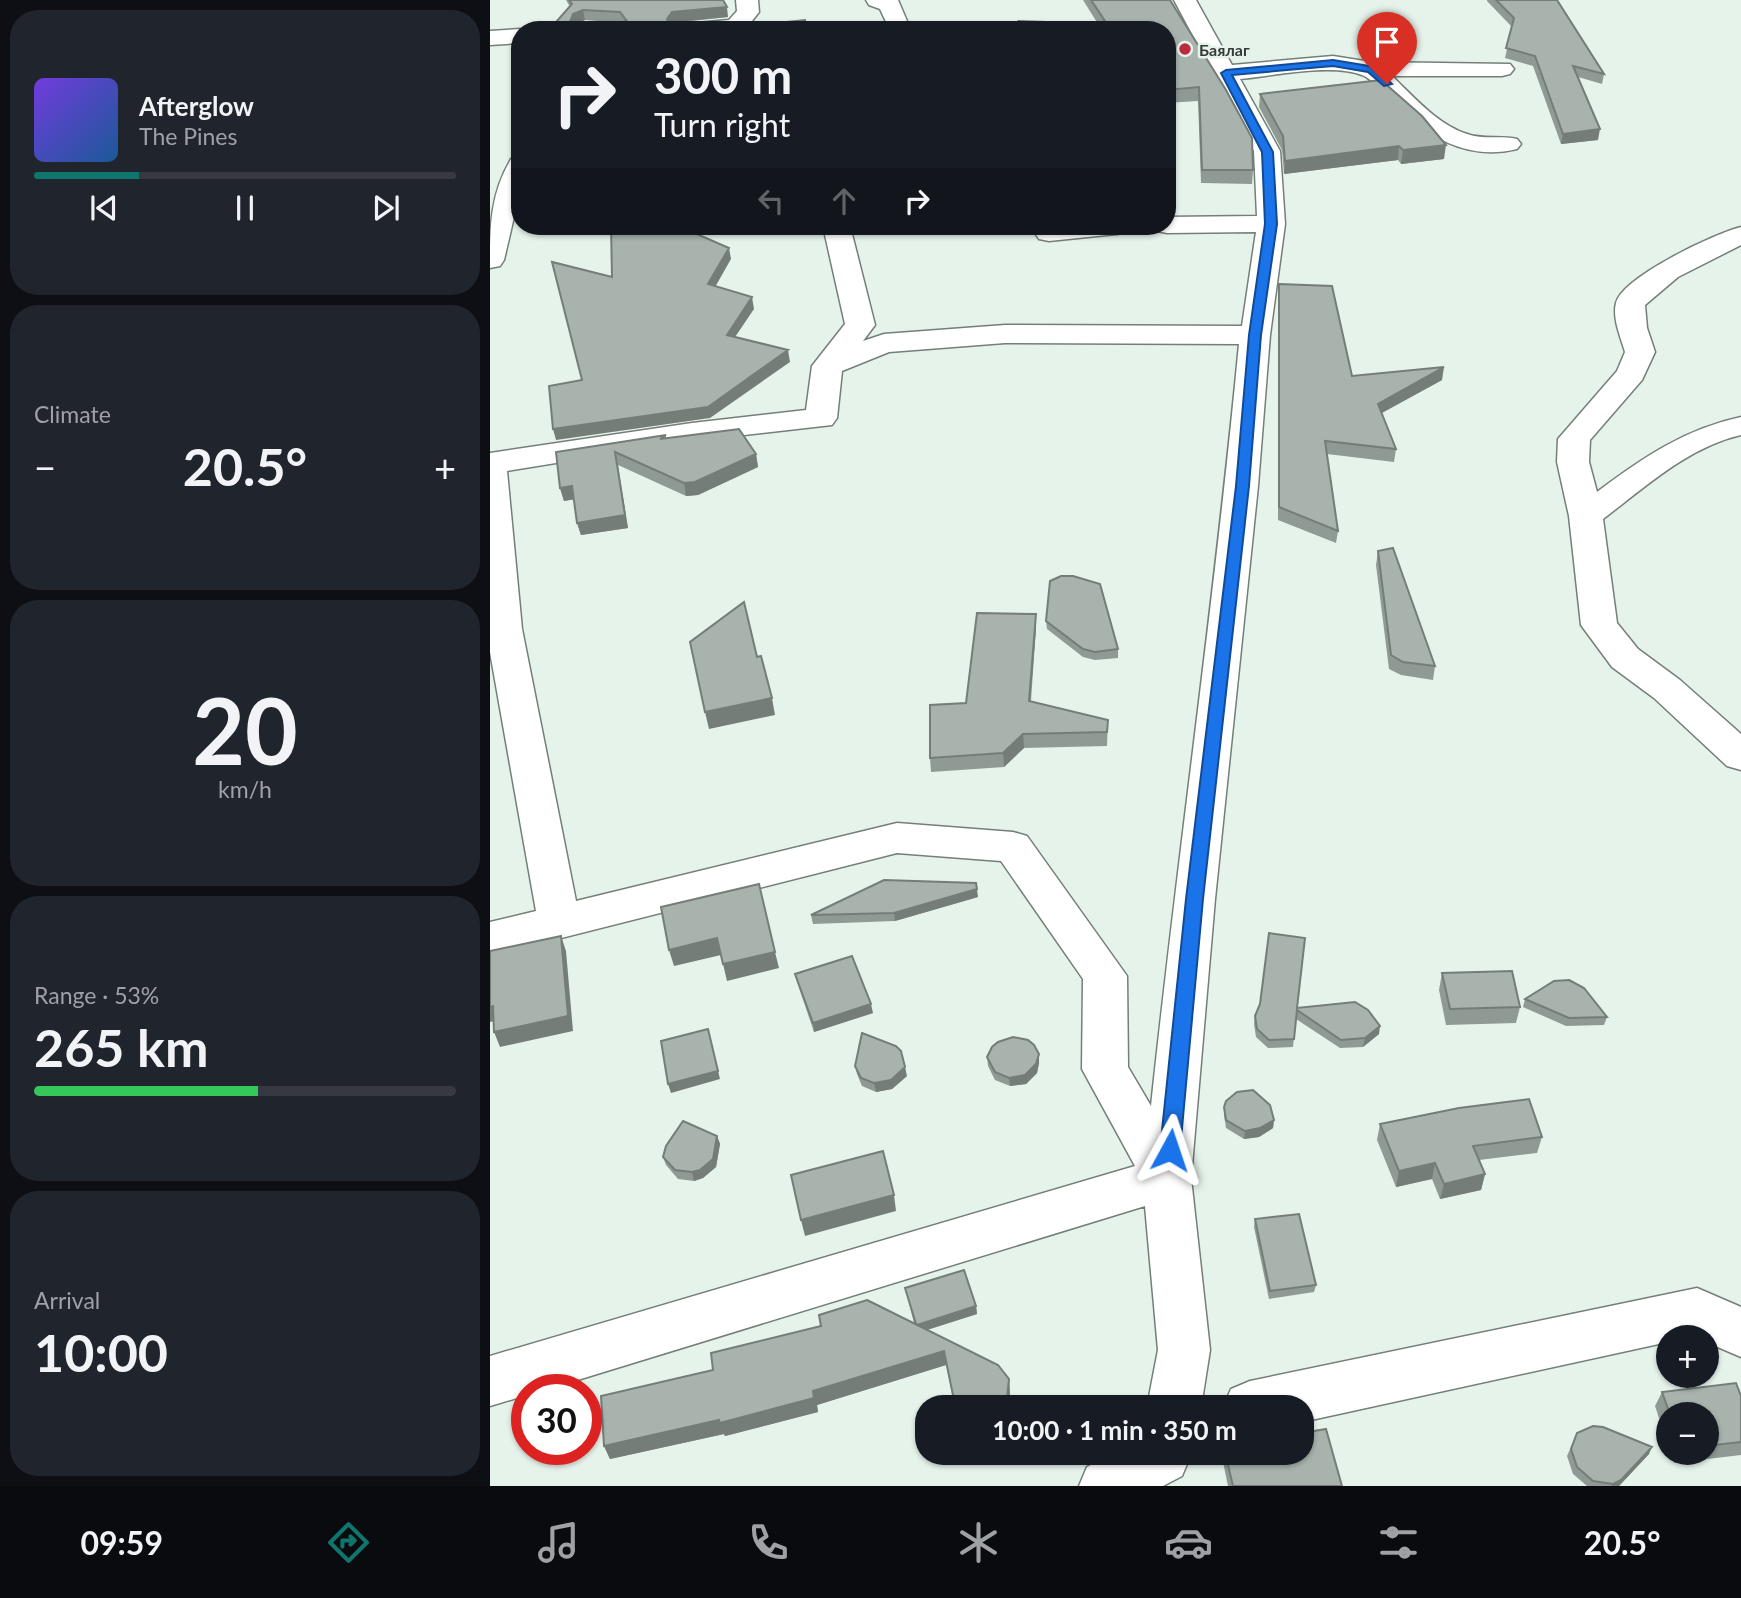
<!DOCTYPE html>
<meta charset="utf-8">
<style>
:root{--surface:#171b24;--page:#20242c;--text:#f1f3f6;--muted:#9ea1a6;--line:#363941;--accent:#0f766e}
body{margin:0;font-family:Lato,sans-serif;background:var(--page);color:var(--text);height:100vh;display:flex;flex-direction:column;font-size:26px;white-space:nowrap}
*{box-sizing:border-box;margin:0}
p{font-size:23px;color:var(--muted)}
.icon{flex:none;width:38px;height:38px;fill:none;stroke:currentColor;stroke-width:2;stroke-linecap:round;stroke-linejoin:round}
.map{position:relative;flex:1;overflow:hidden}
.panel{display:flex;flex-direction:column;gap:10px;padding:10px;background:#0d0f14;width:490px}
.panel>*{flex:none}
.guide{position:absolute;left:21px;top:21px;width:665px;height:214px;border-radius:28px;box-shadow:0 2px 5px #0004;background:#171b24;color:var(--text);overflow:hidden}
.controls{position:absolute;left:1166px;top:1325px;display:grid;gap:14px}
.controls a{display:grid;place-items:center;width:63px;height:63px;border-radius:50%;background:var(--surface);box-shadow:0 2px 5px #0004;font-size:35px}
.speed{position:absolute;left:21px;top:1374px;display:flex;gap:14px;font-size:35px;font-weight:700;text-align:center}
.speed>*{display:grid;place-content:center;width:91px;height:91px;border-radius:50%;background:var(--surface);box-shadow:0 2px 5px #0004;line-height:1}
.speed .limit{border:10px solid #d22;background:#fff;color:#111}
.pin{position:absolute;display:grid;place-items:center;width:60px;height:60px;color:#fff;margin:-72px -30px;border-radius:50% 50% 50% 0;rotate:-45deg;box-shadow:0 0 7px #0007}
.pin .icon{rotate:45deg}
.me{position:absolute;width:77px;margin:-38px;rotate:5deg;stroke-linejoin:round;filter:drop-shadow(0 0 5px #0008)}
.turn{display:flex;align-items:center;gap:24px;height:147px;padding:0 28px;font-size:32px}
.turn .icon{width:91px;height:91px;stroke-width:2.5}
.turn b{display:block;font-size:49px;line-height:60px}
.lanes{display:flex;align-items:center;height:66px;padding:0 28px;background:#0003;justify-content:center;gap:35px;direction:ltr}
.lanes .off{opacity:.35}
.big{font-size:52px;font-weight:700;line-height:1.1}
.panel .widget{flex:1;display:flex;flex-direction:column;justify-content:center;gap:10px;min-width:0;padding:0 24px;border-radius:28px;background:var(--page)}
.panel .dial{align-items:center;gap:0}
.dial b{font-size:91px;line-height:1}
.song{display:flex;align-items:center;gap:21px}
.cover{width:84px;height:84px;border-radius:10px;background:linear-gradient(135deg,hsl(260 70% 55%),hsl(210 70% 35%))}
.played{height:7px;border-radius:4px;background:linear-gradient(90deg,var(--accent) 25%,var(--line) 25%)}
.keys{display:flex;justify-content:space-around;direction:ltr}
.heat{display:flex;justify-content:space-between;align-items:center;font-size:38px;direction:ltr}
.charge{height:10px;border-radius:5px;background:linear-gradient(90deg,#34c759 53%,var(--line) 0)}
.trip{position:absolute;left:425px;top:1395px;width:399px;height:70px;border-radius:28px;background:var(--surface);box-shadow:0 2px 5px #0004;font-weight:700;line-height:70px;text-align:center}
.dock{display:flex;height:112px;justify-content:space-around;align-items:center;background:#090b0e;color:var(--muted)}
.dock .icon{width:49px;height:49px}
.dock .current{color:var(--accent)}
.dock b{font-size:32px;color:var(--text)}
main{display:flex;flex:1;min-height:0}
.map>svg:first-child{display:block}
</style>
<main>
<section class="panel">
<div class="widget">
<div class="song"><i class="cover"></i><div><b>Afterglow</b><p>The Pines</p></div></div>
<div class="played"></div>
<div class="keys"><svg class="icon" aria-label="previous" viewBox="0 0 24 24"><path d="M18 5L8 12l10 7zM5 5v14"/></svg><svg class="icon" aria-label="pause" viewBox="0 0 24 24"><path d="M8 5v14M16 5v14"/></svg><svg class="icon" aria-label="next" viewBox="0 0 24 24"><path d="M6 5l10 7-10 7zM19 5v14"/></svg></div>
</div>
<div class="widget"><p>Climate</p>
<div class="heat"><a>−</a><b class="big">20.5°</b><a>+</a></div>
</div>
<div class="widget dial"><b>20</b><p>km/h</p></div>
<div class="widget"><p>Range · 53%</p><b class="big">265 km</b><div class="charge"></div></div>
<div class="widget"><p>Arrival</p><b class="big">10:00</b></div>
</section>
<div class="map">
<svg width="1251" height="1486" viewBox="0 0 1251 1486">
<rect width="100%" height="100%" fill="#e6f3eb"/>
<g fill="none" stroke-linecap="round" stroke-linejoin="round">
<defs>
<path id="street" d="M246,0h22l1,12 -14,18h-74l3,-5 55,-5 8,-9z
M376,0h32l9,21 -3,5h-16l-8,-17 -11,-4z
M684,0h22l36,65 101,-9 38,6 139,2 4,5 -4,5 -8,2h-110c22,21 46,49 75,58 16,6 34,1 50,5l4,5 -4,5c-52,13 -93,-15 -128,-49 -7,-7 -17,-22 -27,-25 -31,-12 -89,1 -122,4l40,72 5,73 -15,111 -12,151 -43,413 -24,279 19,172 -9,57h-54l11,-57 -13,-144 -600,184h-18v5l-37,11v-50l645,-190 -53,-97 1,-90 -82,-118 -104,-8 -407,103v-34l46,-11 -46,-259v-199l202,-30 114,-13 6,-44 33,-42 -22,-98h27l25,99 -12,16 21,-7 121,-9 237,1 14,-94 -89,1 -10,-2 -3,-5h13v-9l90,-1 -3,-65zM515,343l234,1c-24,254 -61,508 -88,762l-23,-39 -1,-91 -100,-140 -14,-4 -116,-9 -321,78 -54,-272 -15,-158 185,-30 140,-16 5,-7 5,-47 47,-19z
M30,29l3,1h-3v13l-30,2v-14z
M30,156v35l-16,69 -4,6 -10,2c0,-42 0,-73 21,-109z
M555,226h86l-4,6 -10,2 -68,7 -10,-2 -4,-6 4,-6z
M1251,227v18l-63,32 -33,28 2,23 8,24 -13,28 -52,60 -1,22 8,30c45,-34 88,-63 144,-75v18c-53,12 -97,53 -138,84l14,104 21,26 42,31 61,54v36l-14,-4 -73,-68 -42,-31 -31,-42 -12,-109 -12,-54 1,-23 59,-68 8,-19c-4,-14 -13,-34 -9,-49 6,-26 100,-70 125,-76z
M1207,1288l44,19v50l-35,-15v-5h-38v5l-366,80v-15h-79l8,-18 19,-8z
M625,1452h73l2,5 -8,19 -19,10h-84l8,-19z"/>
</defs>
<use href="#street" stroke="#737f78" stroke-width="3"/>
<use href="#street" fill="#fff" fill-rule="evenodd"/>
</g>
<path fill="#909a94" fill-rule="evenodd" d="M76,0h157l5,17 -54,6 64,4 -189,3 21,-23zM95,20l37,3 -42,-1z
M593,0h87l83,170 -1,14 -51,-1 -3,-82 -31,2v-73h-148v-9l79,3z
M997,0h70l47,74 -2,10 -24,-7 20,63 -37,4 -28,-78 -28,-8 7,-31 -25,-26z
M770,94l184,65 -43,5 -3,-4 -114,14 -2,-24 -23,-43z
M789,284l73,92 90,4 -60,33 14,36 -2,13 -67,-8 11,77 -2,12 -58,-23z
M176,435v3l90,16 2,13 -60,28 -12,1 -68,-31 10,63 -47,7 -4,-12 -3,-24 -10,2 -4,-13 -4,-36z
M888,551l57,115 -2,14 -32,-5 -12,-6 -13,-104z
M546,614v14l-5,73 77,19 -1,26 -83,2 -20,19 -73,5 -1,-14 36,-55z
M556,621l72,28v9l-23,2 -12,-3 -36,-28z
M488,897l-83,24 -82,3 -2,-9z
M952,973l78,34 -4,16 -70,2 -7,-35z
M305,974l78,39 -59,19 -17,-50z
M1035,999l82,18 -3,8 -38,1 -43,-19z
M807,1008l82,26 -16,13 -23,1 -44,-29 -3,28 -25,1 -12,-11 -2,-13 1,-8z
M549,1054v9l-2,10 -11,11 -16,2 -15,-6 -7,-14 -1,-9z
M365,1066l52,10 -15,13 -16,3 -14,-6 -5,-12z
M734,1107l50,13 -1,8 -14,9 -15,2 -18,-11 -2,-13z
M890,1124l162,13 -5,16 -58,7 6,14 -4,16 -41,9 -8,-20 -36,8 -19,-47z
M227,1136l3,8 -4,23 -13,11 -9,3 -16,-2 -12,-14 -3,-8z
M765,1219l61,66 -2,7 -45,7 -15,-72z
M415,1288l71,18 1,8 -50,16 82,49 1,14 -1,14h-54l-9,-42 -129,40 1,7 -93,24 -1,-2 -114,25 -6,-13 109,-76 201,-47z
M1172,1392l79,4v59l-67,8 -4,-11h36v-38h-38v31l-13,-39z
M1087,1433l72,21 -30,32h-32l-14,-12 -6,-18z
M734,1452h78l40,34h-114l-5,-24z"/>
<path fill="#757d78" d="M237,7l1,10 -54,5 -5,7 -2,-10 5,-7z
M93,10l2,10 -10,4 -5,-2 3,-8z
M1110,129l-2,11 -37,4 2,-10z
M956,145l-2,14 -43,5 2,-14z
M909,146l-1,14 -114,14 1,-13z
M196,226h15l-16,13 -2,-11z
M239,248l2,11 -21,37 -2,-12z
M262,297l2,12 -25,37 -2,-11z
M298,350l2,12 -80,56 -154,22 -3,-11z
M954,367l-2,13 -66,36 2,-12z
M125,452l13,76 -47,7 -4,-12z
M266,454l2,13 -60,28 -12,1 -2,-13z
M82,486l4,13 -12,2 -4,-13z
M546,614v14l-7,87v-14z
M282,698l3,17 -66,14 -4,-17z
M533,734l1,14 -20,19 -1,-14z
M487,889l1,8 -83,24 -1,-8z
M71,936l5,15 7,80 -73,16 -6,-15z
M227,938l4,17 -47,11 -5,-16z
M285,952l4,16 -52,13 -4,-17z
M381,1004l2,9 -59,19 -1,-9z
M3,1006l6,14 -9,2v-15z
M890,1026l-1,8 -16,13 2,-9z
M218,1029l12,50 -49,14 -3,-9z
M549,1054v9l-2,10 -11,11 -16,2 -1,-8z
M415,1067l2,9 -15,13 -16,3 -2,-9z
M784,1120l-1,8 -14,9 -15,2 1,-8z
M227,1136l3,8 -4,23 -13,11 -9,3 -2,-9z
M945,1163l-3,16 -36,8 3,-16z
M995,1174l-4,16 -41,9 4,-15z
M404,1195l2,16 -91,25 -4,-16z
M486,1306l1,8 -60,19 -1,-8z
M454,1351l2,14 -129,40 1,7 -93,24 -1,-2 -114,25 -6,-13 209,-55z
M519,1379l1,14 -1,14h-9z
M1162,1447l-3,7 -30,32h-8z"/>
<path fill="#a7b3ac" stroke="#757d78" stroke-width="2" fill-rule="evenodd" d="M79,0h154l4,7 -55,5 -5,7 2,4h66l3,4 67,-7 3,10h-179l-2,-8 -3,8h-75l23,-26zM93,10l37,2 6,8 -3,3 -53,-1 3,-8z
M601,0h79l56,90 26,48 1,32h-51l-3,-83 -32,3v-60h-143l-5,-9 88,3z
M1006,0h61l47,74 -31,-8 27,63 -37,5 -28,-78 -29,-8 8,-30z
M891,80l41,36 24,29 -43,5 -4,-4 -114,15 -2,-25 -23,-42z
M121,226h75l-3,2 46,20 -21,36 44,13 -25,38 61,15 -80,57 -155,22 -4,-43 33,-6 -30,-118 60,15z
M789,284l53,2 20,90 92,-9 -66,37 18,45 -71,-8 13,90 -59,-24z
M249,429l17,25 -61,28 -11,1 -69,-31 10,63 -48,8 -5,-37 -12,2 -4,-36 110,-17 -6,4z
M903,548l42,118 -32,-4 -12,-7 -13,-104z
M571,576h12l27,8 18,65 -23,3 -12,-3 -37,-28 4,-40z
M254,602l13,55 4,-1 11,42 -67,14 -15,-70z
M487,613l59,1 -7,87 79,19 -1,12 -84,2 -20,19 -73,5v-53l36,-2z
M394,880l92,3 1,6 -83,24 -83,2z
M269,884l16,68 -52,12 -6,-26 -48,12 -8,-43z
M779,933l36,5 -8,70 58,-6 13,8 12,16 -15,12 -24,2 -44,-30 -3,29 -25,1 -12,-11 -2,-13 5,-12z
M71,936l7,80 -74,16 -1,-26 -3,1v-56z
M362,956l19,48 -58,19 -18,-49z
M1022,971l8,36 -70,2 -8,-36z
M1079,980l15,8 23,29 -38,1 -44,-19 29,-18z
M218,1029l10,42 -50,13 -7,-43z
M372,1033l34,13 5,5 4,16 -14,13 -17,3 -13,-5 -6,-12z
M523,1037l15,3 6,5 5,9 -3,10 -11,11 -16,3 -14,-6 -8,-15 5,-10 6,-5z
M763,1090l17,15 4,15 -14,8 -15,3 -19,-11 -2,-13 2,-6 11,-9z
M1039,1099l13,38 -69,9 12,28 -41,10 -9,-21 -36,8 -19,-47 79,-16z
M193,1121l34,15 -4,23 -13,11 -8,2 -17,-2 -12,-13 3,-11z
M393,1151l11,44 -93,25 -10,-45z
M809,1214l17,71 -46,6 -15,-72z
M474,1270l12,36 -59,19 -1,-1 -11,-36z
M377,1300l131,65 11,14 -2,18 -5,9 -2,1h-39l-7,-7 -10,-49 -131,40 1,7 -94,25 -1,-3 -115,26 -3,-50 112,-26 -2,-17 110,-27 -2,-11z
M1246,1383l5,13v46l-35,4v-32h-36l-8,-22z
M1103,1426l10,1 49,20 -31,33 -8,4 -20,-3 -16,-14 -6,-18 6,-16z
M836,1429l16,57h-109l-8,-34h77v-19z"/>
<path fill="#1a73e8" stroke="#114b97" stroke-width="2" d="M843,60l42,7 17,17 -8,2 -16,-14 -35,-6 -101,9 41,77 4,72 -16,111 -12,151 -46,413 -23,251 -3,6 -7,2 -7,-2 -3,-6 26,-251 50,-413 13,-151 16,-111 -3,-72 -41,-79 5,-3z"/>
<circle fill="#bc2b3c" stroke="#e6f3eb" stroke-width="2.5" cx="695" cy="49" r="7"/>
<g text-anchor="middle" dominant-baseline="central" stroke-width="5" stroke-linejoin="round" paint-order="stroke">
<g font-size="16" font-weight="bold" fill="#353a37" stroke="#e6f3eb" text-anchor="start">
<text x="709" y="49">Баялаг</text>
</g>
</g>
</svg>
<div class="controls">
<a>+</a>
<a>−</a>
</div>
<div class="speed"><div class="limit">30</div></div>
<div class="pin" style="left:897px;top:84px;background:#d93025"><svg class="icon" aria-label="arrive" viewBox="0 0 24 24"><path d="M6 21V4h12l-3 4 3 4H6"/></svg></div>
<svg class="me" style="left:680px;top:1150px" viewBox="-20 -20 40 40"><path d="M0-17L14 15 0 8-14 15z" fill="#1a73e8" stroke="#fff" stroke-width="4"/></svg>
<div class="trip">10:00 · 1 min · 350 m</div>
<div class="guide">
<div class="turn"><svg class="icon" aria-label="right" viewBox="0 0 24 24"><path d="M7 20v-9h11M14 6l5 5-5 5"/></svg><div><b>300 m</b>Turn right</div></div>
<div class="lanes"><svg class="icon off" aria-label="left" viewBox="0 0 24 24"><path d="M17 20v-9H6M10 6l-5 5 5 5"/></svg><svg class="icon off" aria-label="ahead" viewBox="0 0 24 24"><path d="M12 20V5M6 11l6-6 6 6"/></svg><svg class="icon" aria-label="right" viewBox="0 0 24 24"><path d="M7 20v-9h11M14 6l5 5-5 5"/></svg></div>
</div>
</div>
</main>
<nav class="dock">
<b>09:59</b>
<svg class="icon current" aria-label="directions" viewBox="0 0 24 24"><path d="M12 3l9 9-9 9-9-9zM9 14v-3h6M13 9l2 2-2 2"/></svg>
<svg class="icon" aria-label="music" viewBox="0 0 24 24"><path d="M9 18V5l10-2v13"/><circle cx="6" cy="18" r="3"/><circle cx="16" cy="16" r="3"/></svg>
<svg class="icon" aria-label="phone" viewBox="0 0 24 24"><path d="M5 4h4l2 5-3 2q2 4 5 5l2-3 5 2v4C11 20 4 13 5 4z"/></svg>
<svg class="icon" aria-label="climate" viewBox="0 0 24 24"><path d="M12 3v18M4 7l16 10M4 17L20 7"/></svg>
<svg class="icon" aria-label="car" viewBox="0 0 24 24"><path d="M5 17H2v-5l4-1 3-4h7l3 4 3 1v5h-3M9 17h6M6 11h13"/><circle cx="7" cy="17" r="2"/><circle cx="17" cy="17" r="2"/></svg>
<svg class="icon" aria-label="filters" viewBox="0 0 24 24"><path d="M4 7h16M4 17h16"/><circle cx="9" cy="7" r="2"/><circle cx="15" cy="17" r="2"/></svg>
<b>20.5°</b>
</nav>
